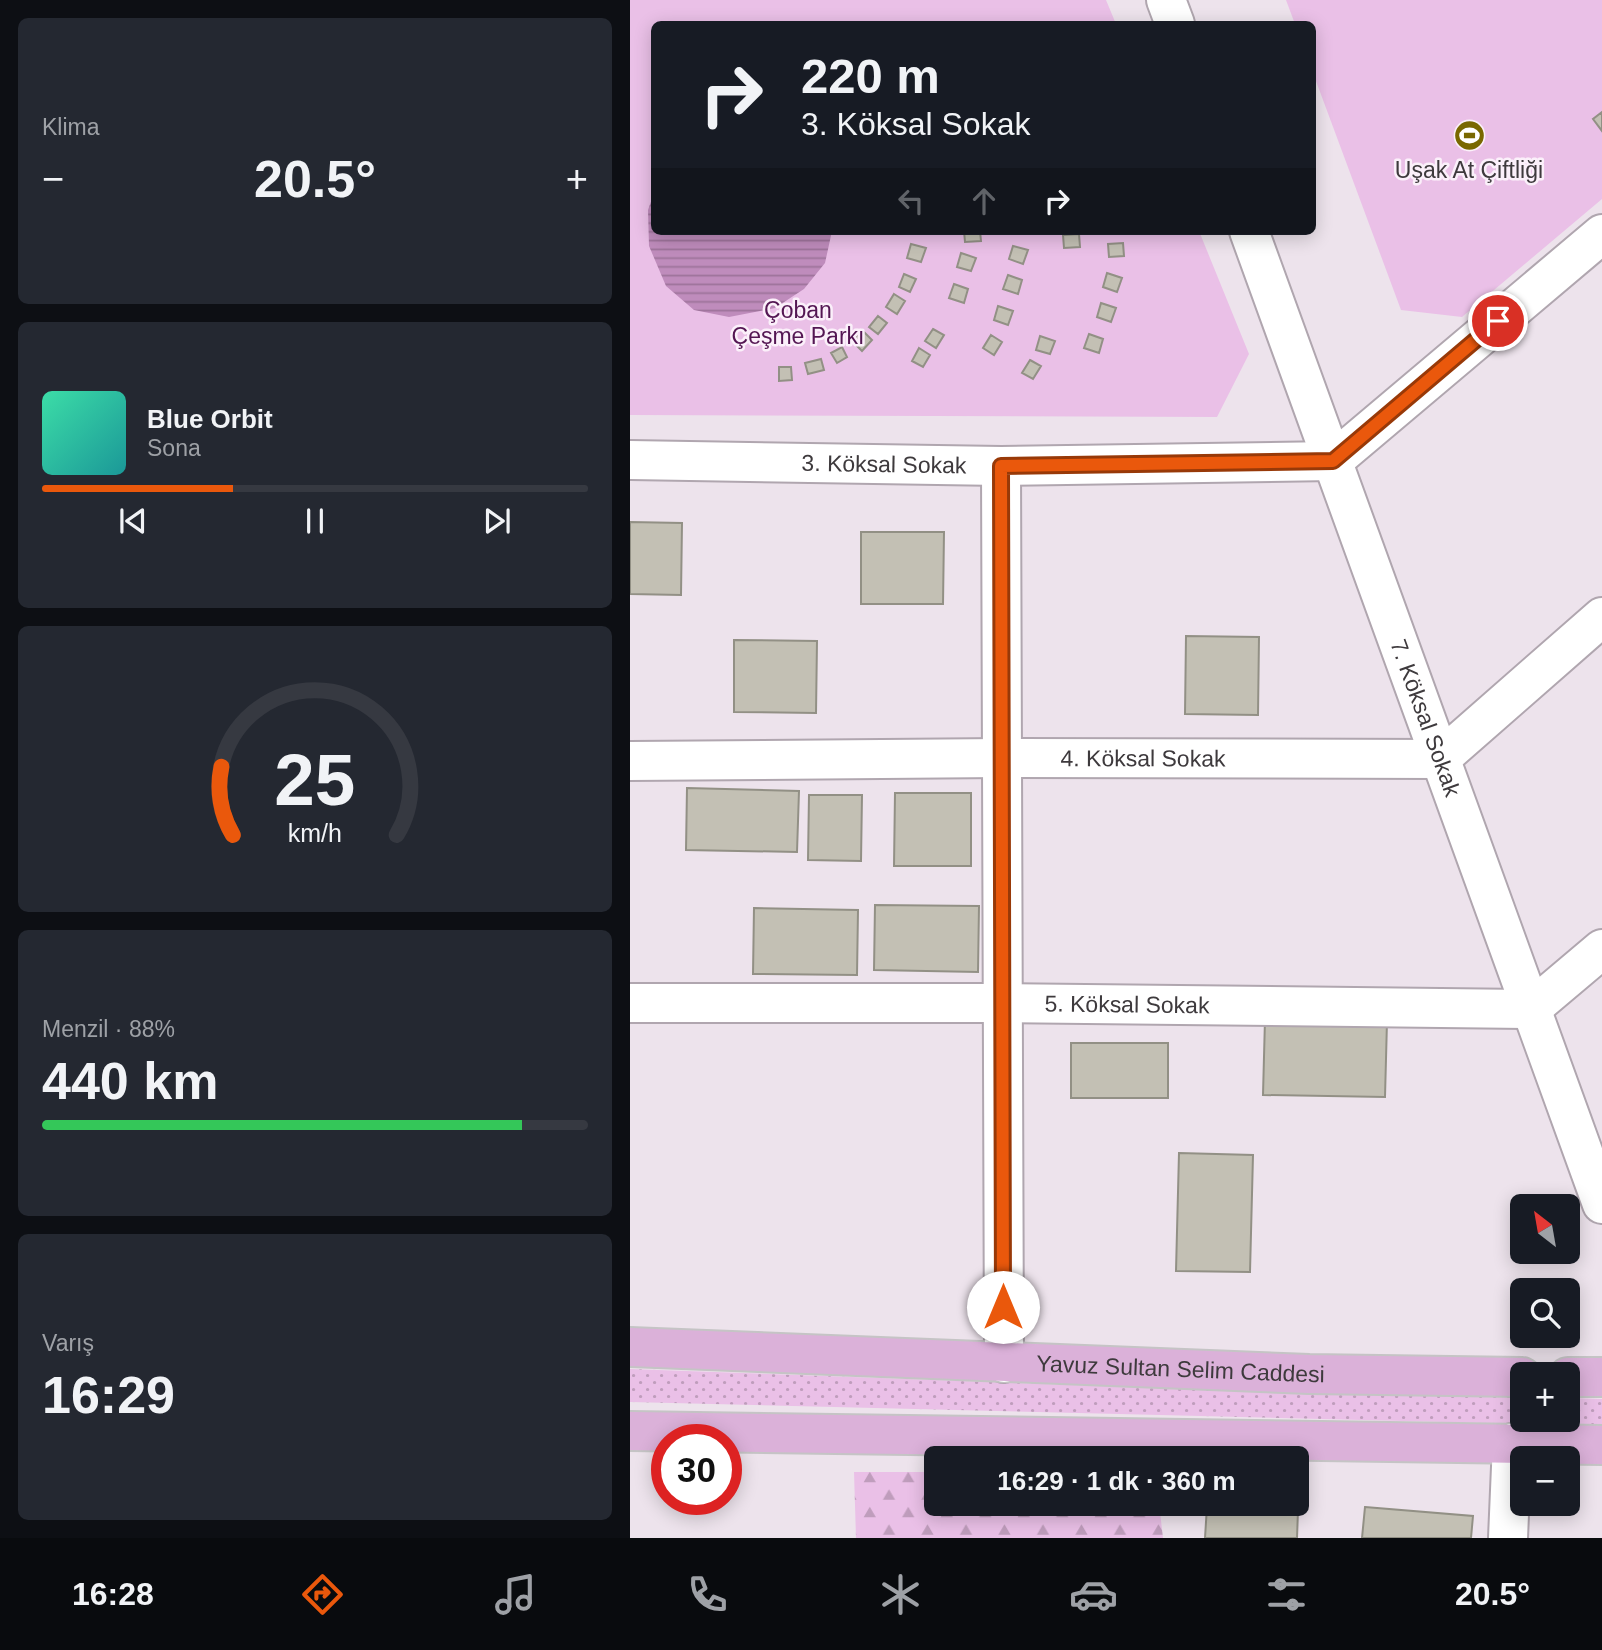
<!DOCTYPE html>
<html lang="tr">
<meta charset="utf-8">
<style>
:root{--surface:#171b24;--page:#242831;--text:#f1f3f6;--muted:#9ea1a6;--line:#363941;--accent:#ea580c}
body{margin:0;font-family:Arial,sans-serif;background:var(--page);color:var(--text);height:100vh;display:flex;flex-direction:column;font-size:26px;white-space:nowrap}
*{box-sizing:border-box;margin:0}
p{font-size:23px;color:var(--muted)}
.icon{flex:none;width:38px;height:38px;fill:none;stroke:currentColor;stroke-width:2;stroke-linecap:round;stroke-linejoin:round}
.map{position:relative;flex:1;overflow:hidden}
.details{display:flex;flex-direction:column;gap:18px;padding:18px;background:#0d0f14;width:630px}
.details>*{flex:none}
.banner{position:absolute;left:21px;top:21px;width:665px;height:214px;border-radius:10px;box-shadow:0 4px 18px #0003;background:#171b24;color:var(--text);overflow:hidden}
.needle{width:46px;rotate:329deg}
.tools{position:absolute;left:880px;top:1194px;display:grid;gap:14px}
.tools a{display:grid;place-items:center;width:70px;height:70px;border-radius:10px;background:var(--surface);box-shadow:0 4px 18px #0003;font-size:35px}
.speed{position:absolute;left:21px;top:1424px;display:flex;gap:14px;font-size:35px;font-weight:700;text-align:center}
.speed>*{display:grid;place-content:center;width:91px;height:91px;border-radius:50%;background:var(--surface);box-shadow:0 4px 18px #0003;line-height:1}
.speed .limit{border:10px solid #d22;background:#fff;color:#111}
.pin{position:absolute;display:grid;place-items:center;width:60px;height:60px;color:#fff;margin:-30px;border:4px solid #fff;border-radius:50%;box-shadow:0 2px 7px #0007}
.me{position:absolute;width:77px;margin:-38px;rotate:0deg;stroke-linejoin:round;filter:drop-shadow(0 0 5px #0008)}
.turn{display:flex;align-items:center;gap:24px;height:147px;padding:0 35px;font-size:32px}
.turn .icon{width:91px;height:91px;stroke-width:2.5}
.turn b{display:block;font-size:49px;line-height:60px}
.lanes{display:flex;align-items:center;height:66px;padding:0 35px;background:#0003;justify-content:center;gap:35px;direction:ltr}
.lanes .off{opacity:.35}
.big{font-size:52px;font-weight:600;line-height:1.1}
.details .widget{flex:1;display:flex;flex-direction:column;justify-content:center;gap:10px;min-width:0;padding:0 24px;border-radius:10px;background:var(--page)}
.details .dial{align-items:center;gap:0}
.dial svg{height:182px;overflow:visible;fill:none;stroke:var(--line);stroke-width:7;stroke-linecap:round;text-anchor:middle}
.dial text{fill:var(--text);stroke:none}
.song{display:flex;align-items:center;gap:21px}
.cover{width:84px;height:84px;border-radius:10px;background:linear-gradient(135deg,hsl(160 70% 55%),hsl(180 70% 35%))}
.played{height:7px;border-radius:4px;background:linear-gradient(90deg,var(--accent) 35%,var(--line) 35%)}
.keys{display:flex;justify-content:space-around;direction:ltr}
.heat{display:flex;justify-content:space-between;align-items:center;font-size:38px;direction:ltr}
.charge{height:10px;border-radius:5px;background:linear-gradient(90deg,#34c759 88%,var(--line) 0)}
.trip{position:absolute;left:294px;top:1446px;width:385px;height:70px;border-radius:10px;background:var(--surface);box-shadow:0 4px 18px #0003;font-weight:600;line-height:70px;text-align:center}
.dock{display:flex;height:112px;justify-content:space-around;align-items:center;background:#090b0e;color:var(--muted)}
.dock .icon{width:49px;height:49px}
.dock .on{color:var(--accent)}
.dock b{font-size:32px;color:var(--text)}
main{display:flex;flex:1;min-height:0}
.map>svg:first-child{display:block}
</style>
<main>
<section class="details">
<div class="widget"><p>Klima</p>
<div class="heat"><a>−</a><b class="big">20.5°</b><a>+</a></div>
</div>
<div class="widget">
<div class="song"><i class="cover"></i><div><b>Blue Orbit</b><p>Sona</p></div></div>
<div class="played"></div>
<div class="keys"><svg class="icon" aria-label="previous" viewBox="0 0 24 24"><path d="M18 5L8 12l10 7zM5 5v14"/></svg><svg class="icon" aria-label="pause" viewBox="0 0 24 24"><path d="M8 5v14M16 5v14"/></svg><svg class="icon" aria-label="next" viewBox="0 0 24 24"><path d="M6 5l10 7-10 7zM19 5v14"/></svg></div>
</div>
<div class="widget dial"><svg viewBox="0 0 100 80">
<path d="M14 69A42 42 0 1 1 86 69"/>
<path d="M14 69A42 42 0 0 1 9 39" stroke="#ea580c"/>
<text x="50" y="56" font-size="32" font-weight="700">25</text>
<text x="50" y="72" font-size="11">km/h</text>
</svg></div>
<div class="widget"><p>Menzil · 88%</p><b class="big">440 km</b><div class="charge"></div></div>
<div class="widget"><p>Varış</p><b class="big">16:29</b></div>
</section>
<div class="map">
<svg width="972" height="1538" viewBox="0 0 972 1538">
<defs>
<pattern id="grass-dots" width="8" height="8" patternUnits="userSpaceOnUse" patternTransform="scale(1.75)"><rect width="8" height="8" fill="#eac0e7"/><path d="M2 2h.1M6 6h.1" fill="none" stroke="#bf9dbc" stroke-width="1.8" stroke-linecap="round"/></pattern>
<pattern id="forest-firs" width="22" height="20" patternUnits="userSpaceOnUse" patternTransform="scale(1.75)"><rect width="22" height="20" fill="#eac0e7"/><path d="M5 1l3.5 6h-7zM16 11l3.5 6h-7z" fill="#bf9dbc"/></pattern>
<pattern id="water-rules" width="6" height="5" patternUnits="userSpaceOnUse" patternTransform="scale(1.75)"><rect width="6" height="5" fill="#bf8cbc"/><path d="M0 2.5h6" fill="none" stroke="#9d739a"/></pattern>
</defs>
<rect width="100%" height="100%" fill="#ede3ec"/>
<path fill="url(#grass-dots)" d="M0,1369l442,16 450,12v22h46v-21l34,1v27l-972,-24z"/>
<path fill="url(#forest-firs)" d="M224,1472h82v31h223l4,35h-307z"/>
<path fill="#eac0e7" d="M0,0h476l10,24h-462v207h545l50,123 -32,63 -587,-2z
M656,0h316v199l-140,118 -61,-7 -88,-237 -1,-49h-17z"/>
<path fill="url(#water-rules)" d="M24,193v38h178l-7,32 -21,26 -29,19 -46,9 -35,-7 -28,-24 -17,-40 -1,-36z"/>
<path fill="#c3c0b4" stroke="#929085" stroke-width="2" d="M972,112v19l-9,-12z
M334,231h16l1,10 -16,1z
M449,234l1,13 -16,1 -1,-13z
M493,243l1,13 -15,1 -1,-13z
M281,244l15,4 -5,14 -14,-4z
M383,246l15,4 -5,14 -14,-5z
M331,253l15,5 -5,13 -14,-4z
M477,273l15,5 -5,14 -14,-5z
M274,274l12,5 -6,13 -11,-5z
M378,275l14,5 -4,14 -15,-5z
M324,284l14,5 -4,14 -15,-5z
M264,294l11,7 -8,13 -11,-7z
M471,303l15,5 -5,14 -14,-5z
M368,306l15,5 -5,14 -14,-5z
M248,316l9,7 -9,11 -9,-7z
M303,329l11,6 -8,13 -11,-7z
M232,330l10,10 -10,11 -10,-10z
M459,334l14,5 -4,14 -15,-5z
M361,335l11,7 -8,13 -11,-7z
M410,336l15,5 -5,13 -14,-4z
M212,347l5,10 -10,6 -6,-10z
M289,348l11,7 -7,12 -11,-6z
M191,359l3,11 -16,4 -3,-11z
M400,360l11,6 -8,13 -11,-6z
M149,367h12l1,13 -13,1z
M0,522l52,1 -1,72 -51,-1z
M231,532h83l-1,72h-82z
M556,636l73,1 -1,78 -73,-1z
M104,640l83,1 -1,72 -82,-1z
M57,788l112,3 -2,61 -111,-2z
M265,793h76v73h-77z
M179,795h53l-1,66 -53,-1z
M245,905l104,1 -1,66 -104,-2z
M124,908l104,2 -1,65 -104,-1z
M635,1019l122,2 -2,76 -122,-2z
M441,1043h97v55h-97z
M549,1153l74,2 -3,117 -74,-1z
M577,1506l91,4 -1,28h-92z
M735,1507l108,9 -2,22h-109z"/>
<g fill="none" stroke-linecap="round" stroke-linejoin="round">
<defs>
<g id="minor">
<path d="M536,0l9,24"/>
<path id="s1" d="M619,231l353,973"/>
<path id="s2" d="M0,460l371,6 332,-5 269,-227"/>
<path d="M371,466l3,897"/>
<path id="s3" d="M0,761l372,-3 438,1 162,-142"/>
<path id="s4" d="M0,1003h373l528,6 71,-60"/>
<path d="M878,1538l4,-95"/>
</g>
<g id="major">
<path id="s5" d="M0,1347l679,27 213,3"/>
<path d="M938,1377h34"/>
<path d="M0,1431l972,14"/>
</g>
</defs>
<use href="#minor" stroke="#b0a6af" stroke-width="42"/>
<use href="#major" stroke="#c5c4c5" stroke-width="42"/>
<use href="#minor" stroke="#fff" stroke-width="38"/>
<use href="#major" stroke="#dbb1d9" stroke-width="38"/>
</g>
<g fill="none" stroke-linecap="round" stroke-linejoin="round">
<defs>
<path id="route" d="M373,1307l-2,-841 332,-5 165,-140"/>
</defs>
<use href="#route" stroke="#983908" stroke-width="18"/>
<use href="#route" stroke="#ea580c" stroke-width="12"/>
</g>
<defs>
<symbol id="stadium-disc" viewBox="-11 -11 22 22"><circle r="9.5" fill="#796800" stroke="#fbf0fa"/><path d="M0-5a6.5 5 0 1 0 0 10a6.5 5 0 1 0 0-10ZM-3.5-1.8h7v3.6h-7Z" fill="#fff"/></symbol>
</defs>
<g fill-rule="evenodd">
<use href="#stadium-disc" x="822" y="118" width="35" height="35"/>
</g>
<g text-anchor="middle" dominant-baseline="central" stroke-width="5" stroke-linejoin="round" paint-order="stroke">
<g font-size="23" fill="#3e3a3d" stroke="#fbf0fa">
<text x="839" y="170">Uşak At Çiftliği</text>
</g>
<g font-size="23" fill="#541653" stroke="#fbf0fa">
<text x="168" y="310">Çoban<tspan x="168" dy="26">Çeşme Parkı</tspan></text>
</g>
<g font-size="23" fill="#3e3a3d" stroke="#fbf0fa">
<text stroke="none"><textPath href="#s2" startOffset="254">3. Köksal Sokak</textPath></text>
<text stroke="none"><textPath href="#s1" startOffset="518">7. Köksal Sokak</textPath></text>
<text stroke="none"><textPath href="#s3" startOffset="513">4. Köksal Sokak</textPath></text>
<text stroke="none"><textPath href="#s4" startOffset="497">5. Köksal Sokak</textPath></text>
<text stroke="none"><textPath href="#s5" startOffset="551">Yavuz Sultan Selim Caddesi</textPath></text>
</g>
</g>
</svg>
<div class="tools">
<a><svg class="needle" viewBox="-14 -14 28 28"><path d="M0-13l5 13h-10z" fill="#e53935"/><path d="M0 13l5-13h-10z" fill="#9ea1a6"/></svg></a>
<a><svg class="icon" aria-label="search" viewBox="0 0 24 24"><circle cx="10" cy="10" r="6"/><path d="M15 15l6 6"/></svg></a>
<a>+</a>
<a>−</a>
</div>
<div class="speed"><div class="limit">30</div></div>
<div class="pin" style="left:868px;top:321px;background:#d93025"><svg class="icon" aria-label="arrive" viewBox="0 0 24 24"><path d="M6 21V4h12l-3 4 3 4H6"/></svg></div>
<svg class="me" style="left:373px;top:1307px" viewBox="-20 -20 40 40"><circle r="19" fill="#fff"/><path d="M0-13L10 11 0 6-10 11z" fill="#ea580c"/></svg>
<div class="trip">16:29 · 1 dk · 360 m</div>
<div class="banner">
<div class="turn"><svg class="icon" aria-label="right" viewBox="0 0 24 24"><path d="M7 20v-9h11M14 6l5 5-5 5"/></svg><div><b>220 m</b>3. Köksal Sokak</div></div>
<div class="lanes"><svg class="icon off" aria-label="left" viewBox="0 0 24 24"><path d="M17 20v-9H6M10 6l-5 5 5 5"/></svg><svg class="icon off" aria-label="ahead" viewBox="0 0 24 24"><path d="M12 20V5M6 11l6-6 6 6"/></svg><svg class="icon" aria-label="right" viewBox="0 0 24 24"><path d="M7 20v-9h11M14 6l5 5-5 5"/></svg></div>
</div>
</div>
</main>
<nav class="dock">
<b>16:28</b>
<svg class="icon on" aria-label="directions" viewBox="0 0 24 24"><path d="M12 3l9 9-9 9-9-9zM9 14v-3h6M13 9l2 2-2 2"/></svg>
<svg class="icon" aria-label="music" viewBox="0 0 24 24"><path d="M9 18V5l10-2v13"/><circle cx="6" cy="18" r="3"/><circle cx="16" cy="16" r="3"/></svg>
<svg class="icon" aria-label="phone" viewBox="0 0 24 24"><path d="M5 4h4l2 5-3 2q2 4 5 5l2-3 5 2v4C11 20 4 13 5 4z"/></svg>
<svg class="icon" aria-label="climate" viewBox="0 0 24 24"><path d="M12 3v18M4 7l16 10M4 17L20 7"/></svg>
<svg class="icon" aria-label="car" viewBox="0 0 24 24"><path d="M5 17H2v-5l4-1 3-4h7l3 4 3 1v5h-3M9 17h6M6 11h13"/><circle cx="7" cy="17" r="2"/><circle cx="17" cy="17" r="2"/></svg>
<svg class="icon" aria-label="filters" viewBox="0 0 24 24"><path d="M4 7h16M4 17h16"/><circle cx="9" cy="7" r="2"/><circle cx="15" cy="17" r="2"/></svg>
<b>20.5°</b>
</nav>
